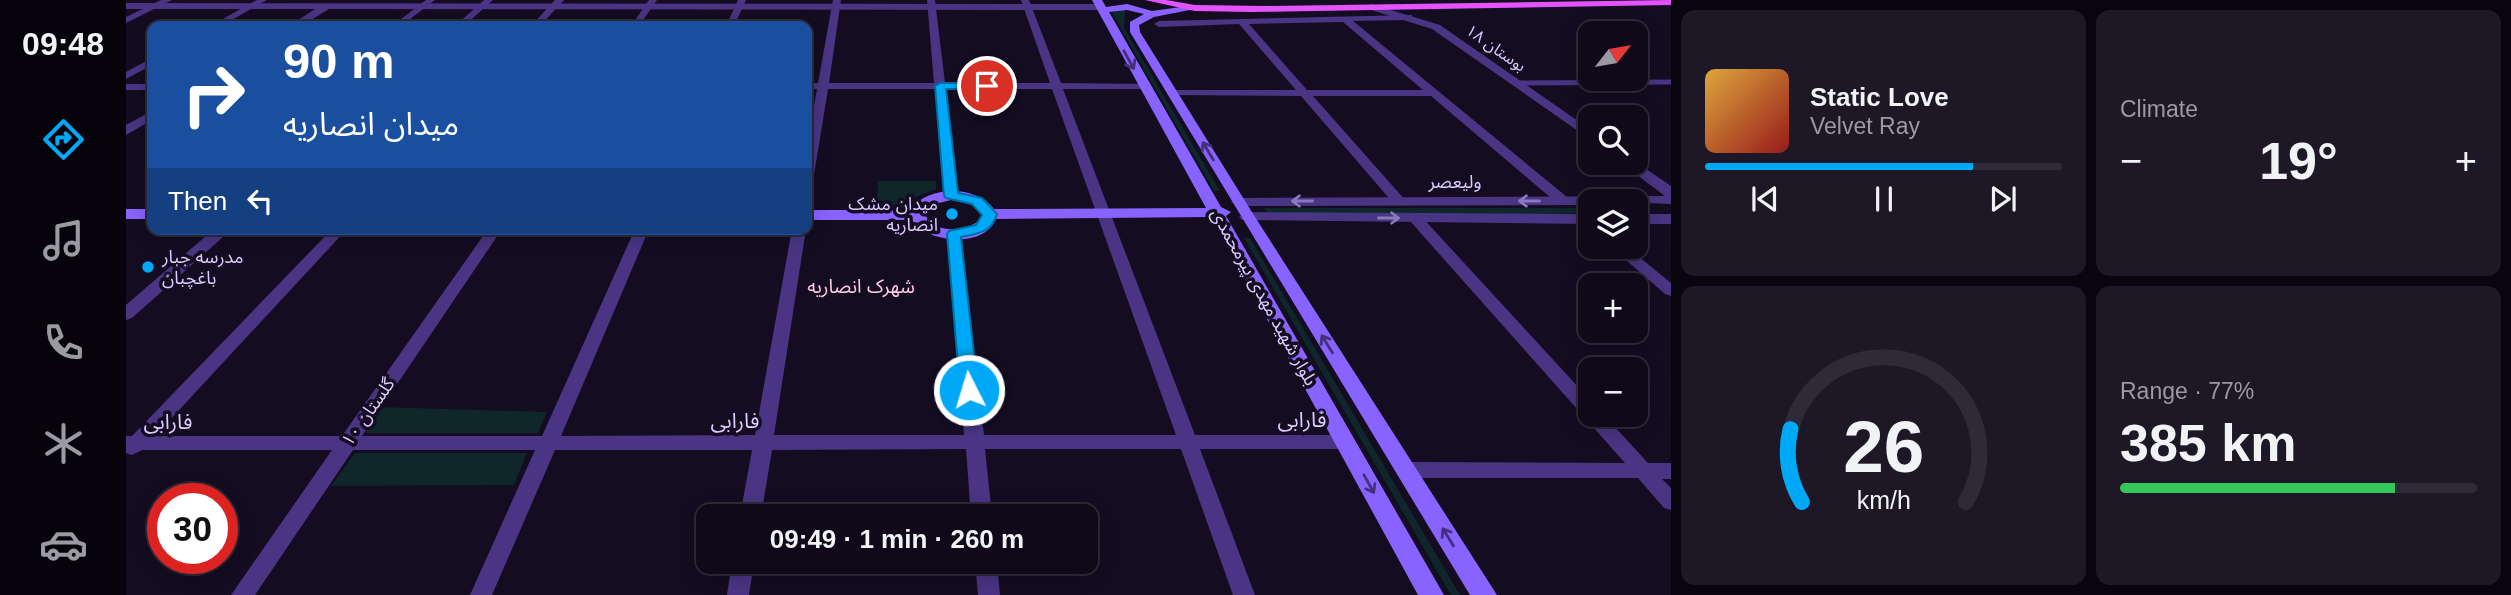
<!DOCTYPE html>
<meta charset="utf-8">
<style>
:root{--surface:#0f0919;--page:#1d1726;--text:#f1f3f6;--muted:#9b9aa2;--line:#2f2a38;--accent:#00a9f7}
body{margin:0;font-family:Helvetica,"Noto Sans Arabic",sans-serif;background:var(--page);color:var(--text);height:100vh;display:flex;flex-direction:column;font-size:26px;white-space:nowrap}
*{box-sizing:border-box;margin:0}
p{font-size:23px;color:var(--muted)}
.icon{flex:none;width:38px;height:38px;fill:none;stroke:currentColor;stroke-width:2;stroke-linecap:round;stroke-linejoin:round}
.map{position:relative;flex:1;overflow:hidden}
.panel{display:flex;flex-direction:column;gap:10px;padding:10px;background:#08050e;width:840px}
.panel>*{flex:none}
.top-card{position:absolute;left:21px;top:21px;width:665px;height:214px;border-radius:14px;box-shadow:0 4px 18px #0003,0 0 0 2px var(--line);background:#1a4fa0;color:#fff;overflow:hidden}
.needle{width:46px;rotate:59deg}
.fabs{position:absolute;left:1452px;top:21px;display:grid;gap:14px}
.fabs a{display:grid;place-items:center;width:70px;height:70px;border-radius:14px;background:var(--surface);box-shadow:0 4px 18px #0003,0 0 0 2px var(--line);font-size:35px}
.speed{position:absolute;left:21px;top:483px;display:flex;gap:14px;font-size:35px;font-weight:700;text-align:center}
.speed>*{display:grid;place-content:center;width:91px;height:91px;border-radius:50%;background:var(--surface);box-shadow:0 4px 18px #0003,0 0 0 2px var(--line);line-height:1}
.speed .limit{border:10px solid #d22;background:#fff;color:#111}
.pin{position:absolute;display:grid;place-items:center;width:60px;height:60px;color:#fff;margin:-30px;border:4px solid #fff;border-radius:50%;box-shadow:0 2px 7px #0007}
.me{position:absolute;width:77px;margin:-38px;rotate:355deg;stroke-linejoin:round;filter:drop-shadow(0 0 5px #0008)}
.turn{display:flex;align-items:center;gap:24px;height:147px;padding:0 21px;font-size:32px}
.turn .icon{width:91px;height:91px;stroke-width:2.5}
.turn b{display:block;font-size:49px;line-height:60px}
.then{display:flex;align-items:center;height:66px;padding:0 21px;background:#0003;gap:14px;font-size:26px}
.big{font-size:52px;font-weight:600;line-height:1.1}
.panel .card{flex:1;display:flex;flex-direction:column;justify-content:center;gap:10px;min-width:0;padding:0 24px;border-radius:14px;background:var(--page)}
.panel .dial{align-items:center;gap:0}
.dial svg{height:182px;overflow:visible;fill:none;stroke:var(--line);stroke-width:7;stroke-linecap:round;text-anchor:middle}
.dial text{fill:var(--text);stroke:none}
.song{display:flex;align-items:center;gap:21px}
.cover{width:84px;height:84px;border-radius:10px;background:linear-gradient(135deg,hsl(40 70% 55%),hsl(0 70% 35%))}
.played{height:7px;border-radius:4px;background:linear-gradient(90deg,var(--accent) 75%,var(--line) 75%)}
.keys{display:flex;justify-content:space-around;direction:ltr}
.heat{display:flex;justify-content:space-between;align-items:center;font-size:38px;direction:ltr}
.charge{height:10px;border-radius:5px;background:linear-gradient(90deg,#34c759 77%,var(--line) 0)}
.panel .tiles{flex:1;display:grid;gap:10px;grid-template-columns:repeat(2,1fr)}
.trip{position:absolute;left:570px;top:504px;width:402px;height:70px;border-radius:14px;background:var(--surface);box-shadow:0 4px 18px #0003,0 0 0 2px var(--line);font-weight:600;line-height:70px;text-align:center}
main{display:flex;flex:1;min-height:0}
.tab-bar{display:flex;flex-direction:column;width:126px;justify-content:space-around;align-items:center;background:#06040a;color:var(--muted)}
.tab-bar .icon{width:49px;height:49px}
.tab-bar .current{color:var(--accent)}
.tab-bar b{font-size:32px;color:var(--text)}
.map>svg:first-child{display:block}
</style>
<main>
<nav class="tab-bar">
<b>09:48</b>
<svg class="icon current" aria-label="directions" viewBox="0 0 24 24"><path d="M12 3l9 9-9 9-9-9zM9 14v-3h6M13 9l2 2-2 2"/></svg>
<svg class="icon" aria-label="music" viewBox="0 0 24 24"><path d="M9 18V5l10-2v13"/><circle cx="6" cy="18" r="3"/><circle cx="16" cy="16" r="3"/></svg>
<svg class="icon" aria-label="phone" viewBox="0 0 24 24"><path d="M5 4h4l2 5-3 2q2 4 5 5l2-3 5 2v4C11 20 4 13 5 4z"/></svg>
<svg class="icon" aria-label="climate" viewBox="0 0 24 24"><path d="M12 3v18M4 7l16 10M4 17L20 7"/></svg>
<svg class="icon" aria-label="car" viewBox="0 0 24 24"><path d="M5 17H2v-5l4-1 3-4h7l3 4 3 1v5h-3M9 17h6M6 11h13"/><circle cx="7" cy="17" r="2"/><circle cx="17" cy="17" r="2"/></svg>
</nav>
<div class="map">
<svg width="1545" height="595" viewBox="0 0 1545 595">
<rect width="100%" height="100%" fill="#140c21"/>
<path fill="#0f262b" d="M994,10h5l-1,18 96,163h-6l-102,-178z
M752,181h58v8l-26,10 -4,8 -29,1z
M1138,208h327v5l-324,1z
M1118,238h6l210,357h-9z
M254,407l167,5 -9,21h-173z
M229,453h172l-13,32 -183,1z"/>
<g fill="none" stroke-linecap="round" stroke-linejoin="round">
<path stroke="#493583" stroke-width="5" d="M1389,83l156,-1"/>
<path fill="#493583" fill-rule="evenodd" d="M35,0h11l-46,23v-6z
M131,0h10l-46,26h-11z
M300,0h9l-34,26h-9z
M358,0h9l-29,26h-9z
M429,0h9l-24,26h-9z
M523,0h8l-18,26h-8z
M612,0h8l-12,26h-8z
M707,0h8l-12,83h105l-7,-83h8l10,83h105l-29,-83h8l32,83 87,1 1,2 -5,3h-81l132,346h150l7,2 3,5 -3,5 -7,2h-145l55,146h-22l-52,-146h-196l7,67h-21l-5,-67 -194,1 -11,66h-21l12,-66h-197l-63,145h-22l65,-145h-182l-98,145h-24l101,-145h-190l-10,5 -6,-2v-17h6l200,-207h15l-192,207h187l146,-207h14l-140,207h180l93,-207h14l-88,207 194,-1 37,-206h14l-32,206h190l-17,-201 7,-4 7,4 23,201h192l-124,-346h-107l13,107 -7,4 -7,-4 -9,-107h-107l-15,92 -6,4v-39l10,-57h-10v-6h11z
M1286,15v4l-3,1 -56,1 214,176v6h-10l-126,-107h-118l93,105 -7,4 -5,-1 -93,-108 -132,-1 -1,-2 5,-3h123l-57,-66 -80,3 -5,-3 5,-3zM1217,22l80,68h-116l-58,-66z
M26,58v7l-26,14v-7z
M0,84h26v6h-26z
M1289,214l5,1 171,186v14h13l44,48h23v16h-9l9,9v22l-7,-2 -26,-30h-231l-7,-3 -3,-5 3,-5 7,-3 218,1 -215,-242 -2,-3 2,-3z
M1485,247h16l44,36v13l-6,-2z
M606,562h22l-5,33h-22z
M849,562h22l3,33h-22z"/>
<path fill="#493583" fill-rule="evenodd" d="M0,3l973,1 5,3 -5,3 -770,-1 -28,17h-12l26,-17h-189z
M1245,4l69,21 151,105v10l-159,-111 -64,-20 -2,-2z
M26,111v9l-26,15v-10z
M1510,162l35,24v18l-80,-3v4l-353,1 -7,-4 7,-4 427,-2 -44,-33z
M1121,212l344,2v10l-349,-4 -3,-3z
M1510,214h35v10h-35z
M88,229h18l-100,89 -6,2v-15z"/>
<path fill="#8963ff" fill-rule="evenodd" d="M966,0h10l4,7 21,-3 25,7 43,-6 5,3 -46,9 -15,8 1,7 115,185 242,378h-27l-340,-563v-10l14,-8 -17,-4 -18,2 112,195 10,5 -5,4 218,379h-26l-207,-378 -215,2c-12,30 -69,24 -84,1h-105v-10h104c16,-25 65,-25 83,-1l212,-1zM825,200c13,1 23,4 31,14l-3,7c-17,11 -42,13 -54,-6l6,-10z
M0,209h26v10h-26z"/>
<path fill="#e453ff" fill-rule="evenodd" d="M1019,0h21l29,5 70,1 406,-6v5l-420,7 -56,-1z"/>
</g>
<defs><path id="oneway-shaft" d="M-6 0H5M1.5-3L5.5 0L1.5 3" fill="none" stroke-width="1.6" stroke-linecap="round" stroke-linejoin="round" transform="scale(1.75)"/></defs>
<g stroke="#432f7a">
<use href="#oneway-shaft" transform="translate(1003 60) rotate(61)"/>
<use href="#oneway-shaft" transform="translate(1082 151) rotate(-121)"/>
<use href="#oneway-shaft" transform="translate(1201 344) rotate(-122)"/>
<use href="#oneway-shaft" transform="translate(1243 484) rotate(61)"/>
<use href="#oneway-shaft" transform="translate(1322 537) rotate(-122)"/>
</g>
<g stroke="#8c79bb">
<use href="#oneway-shaft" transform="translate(1176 201) rotate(180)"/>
<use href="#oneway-shaft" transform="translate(1403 201) rotate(180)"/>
<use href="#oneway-shaft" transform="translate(1263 218)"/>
</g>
<path fill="#00a9f7" stroke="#006ea1" stroke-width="2" d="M814,83h47l5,3 -5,3h-41l12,104 24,5 15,16c-6,19 -18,19 -36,23l17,153 -2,5h-13l-3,-5 -13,-156 2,-3 27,-6 6,-10 -10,-11 -26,-6 -2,-2 -9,-110z"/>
<g fill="#00a9f7" stroke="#140c21" stroke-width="2.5">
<circle cx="826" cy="214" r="7"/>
<circle cx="22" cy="267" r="7"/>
</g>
<g text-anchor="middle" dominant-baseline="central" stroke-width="7" stroke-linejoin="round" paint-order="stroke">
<g font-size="16" fill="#dcf" stroke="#140c21">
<text transform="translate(1370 48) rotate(35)">بوستان ۱۸</text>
</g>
<g font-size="18" fill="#dcf" stroke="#140c21">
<text x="1329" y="182">ولیعصر</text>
<text transform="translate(1138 297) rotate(61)">بلوار شهید مهدی پیرمحمدی</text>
<text transform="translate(242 412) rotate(-55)">گلستان ۱۰</text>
</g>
<g font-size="18" fill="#dcf" stroke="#140c21" text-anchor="end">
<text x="812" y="204">میدان مشک<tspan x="812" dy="21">انصاریه</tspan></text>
<text x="36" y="257" text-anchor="start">مدرسه جبار<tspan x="36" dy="21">باغچبان</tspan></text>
</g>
<g font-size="19" fill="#ffcee3" stroke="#140c21">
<text x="735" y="286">شهرک انصاریه</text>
</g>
<g font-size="21" fill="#dcf" stroke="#140c21">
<text x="1176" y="419">فارابی</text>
<text x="609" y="420">فارابی</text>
<text x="42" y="421">فارابی</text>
</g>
</g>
</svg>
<div class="fabs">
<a><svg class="needle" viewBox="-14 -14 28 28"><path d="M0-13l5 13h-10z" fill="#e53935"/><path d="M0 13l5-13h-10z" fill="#9b9aa2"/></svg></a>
<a><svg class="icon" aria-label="search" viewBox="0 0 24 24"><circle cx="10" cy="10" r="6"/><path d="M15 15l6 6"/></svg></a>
<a><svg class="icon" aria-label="layers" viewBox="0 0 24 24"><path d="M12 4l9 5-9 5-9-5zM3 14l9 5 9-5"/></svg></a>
<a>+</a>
<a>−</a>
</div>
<div class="speed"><div class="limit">30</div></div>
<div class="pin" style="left:861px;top:86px;background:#d93025"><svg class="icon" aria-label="arrive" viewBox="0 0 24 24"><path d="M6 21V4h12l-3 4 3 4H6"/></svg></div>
<svg class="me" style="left:843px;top:390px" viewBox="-20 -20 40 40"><circle r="17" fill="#00a9f7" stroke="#fff" stroke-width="3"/><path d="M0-11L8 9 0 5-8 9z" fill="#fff"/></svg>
<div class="trip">09:49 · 1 min · 260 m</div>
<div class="top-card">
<div class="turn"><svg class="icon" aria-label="right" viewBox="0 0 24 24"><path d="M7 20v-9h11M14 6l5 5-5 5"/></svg><div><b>90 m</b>میدان انصاریه</div></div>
<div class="then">Then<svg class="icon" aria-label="left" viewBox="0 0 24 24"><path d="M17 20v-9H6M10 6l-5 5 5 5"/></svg></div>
</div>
</div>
<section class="panel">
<div class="tiles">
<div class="card">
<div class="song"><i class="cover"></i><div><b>Static Love</b><p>Velvet Ray</p></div></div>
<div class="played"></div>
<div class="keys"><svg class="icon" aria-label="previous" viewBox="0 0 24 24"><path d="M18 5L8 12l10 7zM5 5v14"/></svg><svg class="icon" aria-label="pause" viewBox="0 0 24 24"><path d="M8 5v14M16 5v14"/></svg><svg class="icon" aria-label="next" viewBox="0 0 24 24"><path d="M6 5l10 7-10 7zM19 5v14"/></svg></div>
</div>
<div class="card"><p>Climate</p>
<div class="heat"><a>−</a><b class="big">19°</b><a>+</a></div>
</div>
<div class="card dial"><svg viewBox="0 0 100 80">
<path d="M14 69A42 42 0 1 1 86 69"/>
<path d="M14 69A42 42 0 0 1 9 37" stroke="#00a9f7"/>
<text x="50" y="56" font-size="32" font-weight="700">26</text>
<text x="50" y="72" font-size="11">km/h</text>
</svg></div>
<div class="card"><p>Range · 77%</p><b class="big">385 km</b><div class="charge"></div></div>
</div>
</section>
</main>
